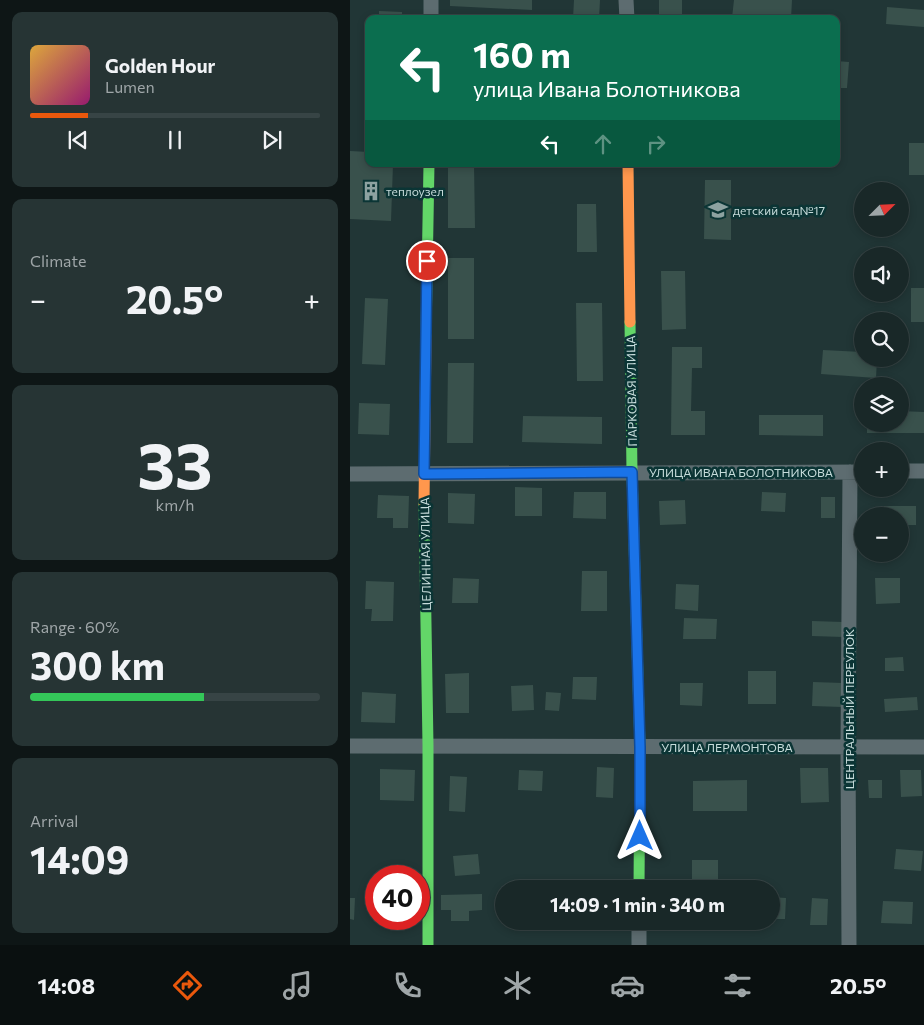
<!DOCTYPE html>
<meta charset="utf-8">
<style>
:root{--surface:#192828;--page:#263434;--text:#f1f3f6;--muted:#9fa6a8;--line:#374445;--accent:#ea580c}
body{margin:0;font-family:Commissioner,sans-serif;background:var(--page);color:var(--text);height:100vh;display:flex;flex-direction:column;font-size:19px;white-space:nowrap}
*{box-sizing:border-box;margin:0}
p{font-size:16px;color:var(--muted)}
.icon{flex:none;width:28px;height:28px;fill:none;stroke:currentColor;stroke-width:2;stroke-linecap:round;stroke-linejoin:round}
.map{position:relative;flex:1;overflow:hidden}
.details{display:flex;flex-direction:column;gap:12px;padding:12px;background:#0e1616;width:350px}
.details>*{flex:none}
.top-card{position:absolute;left:15px;top:15px;width:475px;height:152px;border-radius:10px;box-shadow:0 2px 8px #0003,0 0 0 1px var(--line);background:#0b6e4f;color:#fff;overflow:hidden}
.needle{width:32px;rotate:66deg}
.controls{position:absolute;left:504px;top:182px;display:grid;gap:10px}
.controls a{display:grid;place-items:center;width:55px;height:55px;border-radius:50%;background:var(--surface);box-shadow:0 2px 8px #0003,0 0 0 1px var(--line);font-size:25px}
.speed{position:absolute;left:15px;top:865px;display:flex;gap:10px;font-size:25px;font-weight:700;text-align:center}
.speed>*{display:grid;place-content:center;width:65px;height:65px;border-radius:50%;background:var(--surface);box-shadow:0 2px 8px #0003,0 0 0 1px var(--line);line-height:1}
.speed .limit{border:8px solid #d22;background:#fff;color:#111}
.pin{position:absolute;display:grid;place-items:center;width:42px;height:42px;color:#fff;margin:-21px;border:2px solid #fff;border-radius:50%;box-shadow:0 1px 5px #0007}
.me{position:absolute;width:55px;margin:-28px;rotate:0deg;stroke-linejoin:round;filter:drop-shadow(0 0 4px #0008)}
.turn{display:flex;align-items:center;gap:18px;height:105px;padding:0 25px;font-size:22px}
.turn .icon{width:65px;height:65px;stroke-width:2.5}
.turn b{display:block;font-size:35px;line-height:42px}
.lanes{display:flex;align-items:center;height:48px;padding:0 25px;background:#0003;justify-content:center;gap:25px;direction:ltr}
.lanes .off{opacity:.35}
.big{font-size:38px;font-weight:700;line-height:1.1}
.details .tile{flex:1;display:flex;flex-direction:column;justify-content:center;gap:8px;min-width:0;padding:0 18px;border-radius:10px;background:var(--page)}
.details .dial{align-items:center;gap:0}
.dial b{font-size:65px;line-height:1}
.song{display:flex;align-items:center;gap:15px}
.cover{width:60px;height:60px;border-radius:8px;background:linear-gradient(135deg,hsl(40 70% 55%),hsl(320 70% 35%))}
.played{height:5px;border-radius:2px;background:linear-gradient(90deg,var(--accent) 20%,var(--line) 20%)}
.keys{display:flex;justify-content:space-around;direction:ltr}
.heat{display:flex;justify-content:space-between;align-items:center;font-size:28px;direction:ltr}
.charge{height:8px;border-radius:4px;background:linear-gradient(90deg,#34c759 60%,var(--line) 0)}
.trip{position:absolute;left:145px;top:880px;width:285px;height:50px;border-radius:25px;background:var(--surface);box-shadow:0 2px 8px #0003,0 0 0 1px var(--line);font-weight:700;line-height:50px;text-align:center}
.tabs{display:flex;height:80px;justify-content:space-around;align-items:center;background:#0a1010;color:var(--muted)}
.tabs .icon{width:35px;height:35px}
.tabs .selected{color:var(--accent)}
.tabs b{font-size:22px;color:var(--text)}
main{display:flex;flex:1;min-height:0}
.map>svg:first-child{display:block}
</style>
<main>
<section class="details">
<div class="tile">
<div class="song"><i class="cover"></i><div><b>Golden Hour</b><p>Lumen</p></div></div>
<div class="played"></div>
<div class="keys"><svg class="icon" aria-label="previous" viewBox="0 0 24 24"><path d="M18 5L8 12l10 7zM5 5v14"/></svg><svg class="icon" aria-label="pause" viewBox="0 0 24 24"><path d="M8 5v14M16 5v14"/></svg><svg class="icon" aria-label="next" viewBox="0 0 24 24"><path d="M6 5l10 7-10 7zM19 5v14"/></svg></div>
</div>
<div class="tile"><p>Climate</p>
<div class="heat"><a>−</a><b class="big">20.5°</b><a>+</a></div>
</div>
<div class="tile dial"><b>33</b><p>km/h</p></div>
<div class="tile"><p>Range · 60%</p><b class="big">300 km</b><div class="charge"></div></div>
<div class="tile"><p>Arrival</p><b class="big">14:09</b></div>
</section>
<div class="map">
<svg width="574" height="945" viewBox="0 0 574 945">
<rect width="100%" height="100%" fill="#213636"/>
<path fill="#39514c" d="M100,0h82v10l-82,-4z
M224,0h26l-1,19h-26z
M309,0h23v19h-23z
M384,0h58l-1,19 -59,-1z
M537,7l37,3v17l-38,-3z
M29,11l23,1v7h-23z
M486,61l13,1 -2,26h-11z
M559,143h15v32h-15z
M0,151l19,1v12h24l-2,57 -41,-2z
M98,164h26l1,64h-27z
M355,180h26v60l-27,-1z
M227,204h19l1,48h-20z
M98,258h26v81h-26z
M311,271h24l1,58 -24,1z
M561,288h13v34h-13z
M15,298l23,1 -3,66 -23,-1z
M226,303h26l1,78h-26z
M322,347h30v21h-10l-1,43h14v24h-34z
M473,350l39,2v7h15l-1,19 -55,-4z
M98,363h26l-1,80h-26z
M9,403l31,1 -1,31 -31,-1z
M550,411l24,1v21h-57v-9h33z
M409,415h64v21l-64,-1z
M173,416l79,1v27l-80,-2z
M165,487l27,1v28h-27z
M224,492h32v27l-33,-1z
M412,492l24,1 -1,19 -24,-1z
M98,493l27,1 -1,30 -26,-1z
M28,495l31,1 -1,32h-15v-10h-16z
M471,497h14v21h-14z
M335,500l1,24 -26,1 -1,-24z
M534,506h32v19h-16v-9h-16z
M232,571h25v40h-26z
M103,578l26,1 -1,24h-26z
M525,578h25v25l-24,1z
M16,581l28,1 -1,39h-22l1,-12h-7z
M326,584l23,1 -1,26 -23,-2z
M334,618l33,1 -1,20h-33z
M462,621l31,1v15l-31,-1z
M553,657l1,14h-19v-13z
M398,671h28v33h-28z
M119,673v40h-23l-1,-39z
M223,677h24l-1,23 -24,-1z
M463,682l30,1 -1,24 -30,-1z
M330,683h23l-1,23 -22,-1z
M183,685l1,25 -22,1 -1,-25z
M12,692l34,2 -1,29 -34,-1z
M196,692l15,1 -2,18 -14,-1z
M567,697l1,13 -33,2 -1,-13z
M247,767l17,1 -1,30 -17,-1z
M450,768h28l1,34 -28,1z
M30,769l35,1 -1,31 -34,-1z
M169,770l24,1 -1,20 -24,-1z
M550,770h21l1,26 -21,1z
M100,776l17,1 -2,35 -16,-1z
M397,780v31h-54v-30z
M518,780h14v18h-13z
M546,849l27,2 -2,20 -27,-2z
M128,854l2,20 -25,2 -2,-20z
M342,860h26v29h-26z
M132,894v16l-13,1v10h-18v-11h-10v-15z
M421,897l15,1 -1,21h-14z
M0,898h5l-1,22 -4,-1z
M462,898l16,1 -1,26h-17z
M533,901l30,1 -1,22 -31,-1z
M38,919h23v7l-23,1z
M176,921h21v2h-21z"/>
<g fill="none" stroke-linecap="round" stroke-linejoin="round">
<path stroke="#5d6c70" stroke-width="15" d="M276,0l1,19
M81,19v-19
M550,471h24
M0,474l512,-2
M0,746l574,1
M289,945v-24
M499,945l-1,-197 2,-276"/>
<path stroke="#63d668" stroke-width="11" d="M280,322l2,150 8,275 -1,142
M76,336l3,-172
M74,503l4,242v200"/>
<path stroke="#ff974d" stroke-width="11" d="M278,164l2,158
M74,503l2,-167"/>
</g>
<g fill="none" stroke-linecap="round" stroke-linejoin="round">
<defs>
<path id="route" d="M77,261l-3,213 208,-2 8,275v89"/>
</defs>
<use href="#route" stroke="#114b97" stroke-width="12"/>
<use href="#route" stroke="#1a73e8" stroke-width="9"/>
</g>
<defs>
<symbol id="building-bare" viewBox="-9 -9 18 18"><path d="M-4-6H4V6H1V3H-1V6H-4ZM-2.5-4.3h1.7v1.8h-1.7ZM.8-4.3h1.7v1.8H.8ZM-2.5-1h1.7V.8h-1.7ZM.8-1h1.7V.8H.8Z" fill="#8da2a1" stroke="#0b3535" stroke-width="2.5" paint-order="stroke"/></symbol>
<symbol id="school-bare" viewBox="-9 -9 18 18"><path d="M0-5L7-2L0 1L-7-2ZM-4 1L0 2.5L4 1V4Q0 6-4 4Z" fill="#8da2a1" stroke="#0b3535" stroke-width="2.5" paint-order="stroke"/></symbol>
</defs>
<g fill-rule="evenodd">
<use href="#building-bare" x="7" y="177" width="28" height="28"/>
<use href="#school-bare" x="354" y="196" width="28" height="28"/>
</g>
<g text-anchor="middle" dominant-baseline="central" stroke-width="5" stroke-linejoin="round" paint-order="stroke">
<g font-size="12" fill="#c7dcdb" stroke="#0b3535" text-anchor="start">
<text x="36" y="191">теплоузел</text>
<text x="383" y="210">детский сад№17</text>
</g>
<g font-size="12" fill="#c7dcdb" stroke="#0b3535">
<text transform="translate(281 391) rotate(-91)">ПАРКОВАЯ УЛИЦА</text>
<text x="391" y="472">УЛИЦА ИВАНА БОЛОТНИКОВА</text>
<text transform="translate(75 554) rotate(-91)">ЦЕЛИННАЯ УЛИЦА</text>
<text transform="translate(499 709) rotate(-90)">ЦЕНТРАЛЬНЫЙ ПЕРЕУЛОК</text>
<text x="377" y="747">УЛИЦА ЛЕРМОНТОВА</text>
</g>
</g>
</svg>
<div class="controls">
<a><svg class="needle" viewBox="-14 -14 28 28"><path d="M0-13l5 13h-10z" fill="#e53935"/><path d="M0 13l5-13h-10z" fill="#9fa6a8"/></svg></a>
<a><svg class="icon" aria-label="sound" viewBox="0 0 24 24"><path d="M4 9h4l5-4v14l-5-4H4zM17 9q2 3 0 6"/></svg></a>
<a><svg class="icon" aria-label="search" viewBox="0 0 24 24"><circle cx="10" cy="10" r="6"/><path d="M15 15l6 6"/></svg></a>
<a><svg class="icon" aria-label="layers" viewBox="0 0 24 24"><path d="M12 4l9 5-9 5-9-5zM3 14l9 5 9-5"/></svg></a>
<a>+</a>
<a>−</a>
</div>
<div class="speed"><div class="limit">40</div></div>
<div class="pin" style="left:77px;top:261px;background:#d93025"><svg class="icon" aria-label="arrive" viewBox="0 0 24 24"><path d="M6 21V4h12l-3 4 3 4H6"/></svg></div>
<svg class="me" style="left:290px;top:836px" viewBox="-20 -20 40 40"><path d="M0-17L14 15 0 8-14 15z" fill="#1a73e8" stroke="#fff" stroke-width="4"/></svg>
<div class="trip">14:09 · 1 min · 340 m</div>
<div class="top-card">
<div class="turn"><svg class="icon" aria-label="left" viewBox="0 0 24 24"><path d="M17 20v-9H6M10 6l-5 5 5 5"/></svg><div><b>160 m</b>улица Ивана Болотникова</div></div>
<div class="lanes"><svg class="icon" aria-label="left" viewBox="0 0 24 24"><path d="M17 20v-9H6M10 6l-5 5 5 5"/></svg><svg class="icon off" aria-label="ahead" viewBox="0 0 24 24"><path d="M12 20V5M6 11l6-6 6 6"/></svg><svg class="icon off" aria-label="right" viewBox="0 0 24 24"><path d="M7 20v-9h11M14 6l5 5-5 5"/></svg></div>
</div>
</div>
</main>
<nav class="tabs">
<b>14:08</b>
<svg class="icon selected" aria-label="directions" viewBox="0 0 24 24"><path d="M12 3l9 9-9 9-9-9zM9 14v-3h6M13 9l2 2-2 2"/></svg>
<svg class="icon" aria-label="music" viewBox="0 0 24 24"><path d="M9 18V5l10-2v13"/><circle cx="6" cy="18" r="3"/><circle cx="16" cy="16" r="3"/></svg>
<svg class="icon" aria-label="phone" viewBox="0 0 24 24"><path d="M5 4h4l2 5-3 2q2 4 5 5l2-3 5 2v4C11 20 4 13 5 4z"/></svg>
<svg class="icon" aria-label="climate" viewBox="0 0 24 24"><path d="M12 3v18M4 7l16 10M4 17L20 7"/></svg>
<svg class="icon" aria-label="car" viewBox="0 0 24 24"><path d="M5 17H2v-5l4-1 3-4h7l3 4 3 1v5h-3M9 17h6M6 11h13"/><circle cx="7" cy="17" r="2"/><circle cx="17" cy="17" r="2"/></svg>
<svg class="icon" aria-label="filters" viewBox="0 0 24 24"><path d="M4 7h16M4 17h16"/><circle cx="9" cy="7" r="2"/><circle cx="15" cy="17" r="2"/></svg>
<b>20.5°</b>
</nav>
